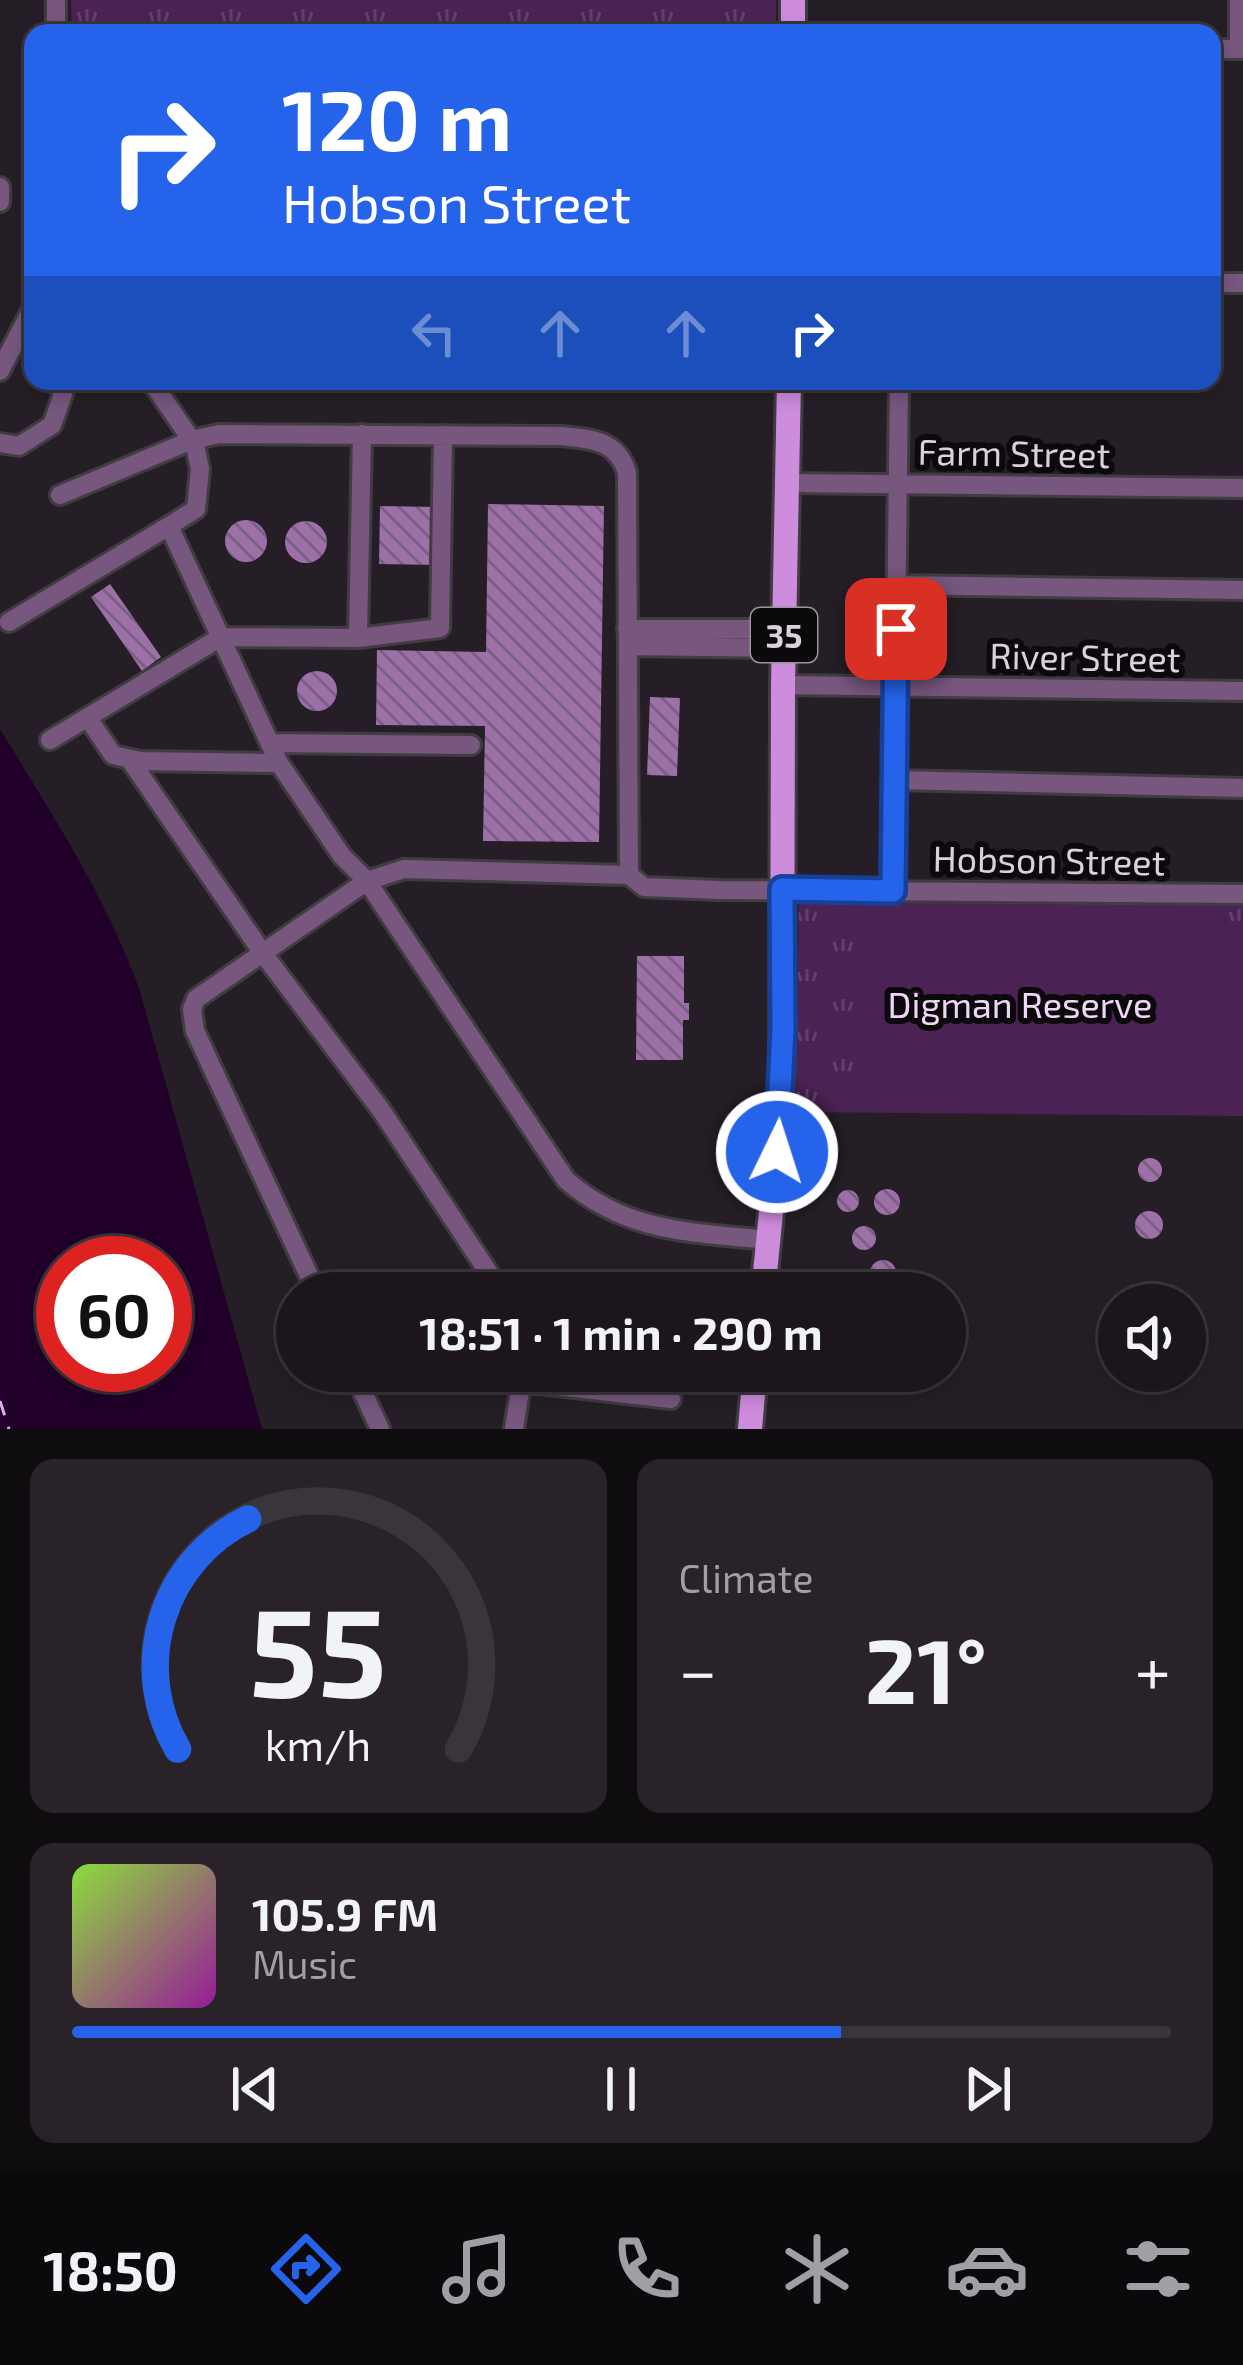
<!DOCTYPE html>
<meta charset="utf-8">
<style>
:root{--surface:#1c161c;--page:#292329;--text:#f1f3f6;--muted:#a09fa3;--line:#3a353b;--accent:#2563eb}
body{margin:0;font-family:"Exo 2",sans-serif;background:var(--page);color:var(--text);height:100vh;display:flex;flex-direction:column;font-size:45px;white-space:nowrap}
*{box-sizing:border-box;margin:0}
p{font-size:39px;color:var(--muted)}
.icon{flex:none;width:66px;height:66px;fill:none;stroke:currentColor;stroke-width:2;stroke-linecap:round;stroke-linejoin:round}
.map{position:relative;height:1429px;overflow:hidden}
.details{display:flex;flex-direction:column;gap:30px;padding:30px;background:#0f0c0f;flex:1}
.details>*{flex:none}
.top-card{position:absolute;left:24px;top:24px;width:1197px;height:366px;border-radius:24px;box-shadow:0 6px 18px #0003,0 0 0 3px var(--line);background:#2563eb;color:#fff;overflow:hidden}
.tools{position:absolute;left:1098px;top:1284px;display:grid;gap:24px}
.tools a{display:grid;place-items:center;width:108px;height:108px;border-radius:50%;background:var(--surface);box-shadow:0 6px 18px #0003,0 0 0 3px var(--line);font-size:60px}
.speed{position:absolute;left:36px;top:1236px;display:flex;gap:24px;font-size:60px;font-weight:700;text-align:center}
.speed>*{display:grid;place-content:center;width:156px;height:156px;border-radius:50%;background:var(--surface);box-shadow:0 6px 18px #0003,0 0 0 3px var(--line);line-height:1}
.speed .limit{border:18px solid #d22;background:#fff;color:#111}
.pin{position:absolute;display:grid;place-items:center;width:102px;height:102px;color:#fff;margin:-51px;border-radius:24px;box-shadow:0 6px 18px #0006}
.me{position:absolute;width:132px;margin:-66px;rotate:4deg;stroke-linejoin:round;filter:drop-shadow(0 0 9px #0008)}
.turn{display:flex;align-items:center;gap:42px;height:252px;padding:0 60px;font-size:54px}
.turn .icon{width:156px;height:156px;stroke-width:2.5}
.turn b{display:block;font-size:84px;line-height:102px}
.lanes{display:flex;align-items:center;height:114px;padding:0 60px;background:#0003;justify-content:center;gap:60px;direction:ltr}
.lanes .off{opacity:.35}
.big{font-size:90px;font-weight:700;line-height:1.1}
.details .widget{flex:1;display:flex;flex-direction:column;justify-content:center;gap:18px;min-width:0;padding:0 42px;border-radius:24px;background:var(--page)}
.details .dial{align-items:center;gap:0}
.dial svg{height:312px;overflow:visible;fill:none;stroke:var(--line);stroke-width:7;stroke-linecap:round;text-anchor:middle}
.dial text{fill:var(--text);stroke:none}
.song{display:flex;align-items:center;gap:36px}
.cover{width:144px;height:144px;border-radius:18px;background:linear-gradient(135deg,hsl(90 70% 55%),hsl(300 70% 35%))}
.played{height:12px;border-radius:6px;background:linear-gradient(90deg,var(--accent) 70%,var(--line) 70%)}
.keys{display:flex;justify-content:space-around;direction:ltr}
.heat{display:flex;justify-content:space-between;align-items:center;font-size:66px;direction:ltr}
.details .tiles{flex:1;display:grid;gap:30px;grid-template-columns:1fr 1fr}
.widget:last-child{grid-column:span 2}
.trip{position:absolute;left:276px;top:1272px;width:690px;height:120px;border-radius:60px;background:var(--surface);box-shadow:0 6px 18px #0003,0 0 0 3px var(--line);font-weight:700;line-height:120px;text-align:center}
.dock{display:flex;height:192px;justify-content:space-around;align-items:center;background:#0b090b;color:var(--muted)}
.dock .icon{width:84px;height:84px}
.dock .selected{color:var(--accent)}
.dock b{font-size:54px;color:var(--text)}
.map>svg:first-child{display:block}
</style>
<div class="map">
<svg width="1243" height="1429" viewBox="0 0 1243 1429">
<defs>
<pattern id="park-tufts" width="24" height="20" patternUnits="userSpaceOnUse" patternTransform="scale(3)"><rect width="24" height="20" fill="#4a2253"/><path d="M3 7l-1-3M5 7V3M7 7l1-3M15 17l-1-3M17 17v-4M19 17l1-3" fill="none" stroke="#63416b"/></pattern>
<pattern id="building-back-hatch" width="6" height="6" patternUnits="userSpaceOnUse" patternTransform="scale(3)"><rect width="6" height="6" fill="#9d70a8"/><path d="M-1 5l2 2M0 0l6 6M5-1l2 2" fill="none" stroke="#7c5f84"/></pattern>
</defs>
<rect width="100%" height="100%" fill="#251e26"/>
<path fill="url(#park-tufts)" d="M71,0h705v33h-704z
M184,381h588v12l-583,-5z
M799,888l444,6v222l-447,-4z"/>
<path fill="#4a2253" d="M869,902l350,3 7,23 17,33v146l-375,-5z"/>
<path fill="#21002a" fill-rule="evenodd" d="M0,729c51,84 107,169 140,262l122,438h-262zM63,1263h102v102h-102z"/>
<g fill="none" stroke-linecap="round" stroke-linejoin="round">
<path stroke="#e7a7f5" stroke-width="3" stroke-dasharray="15 12" stroke-linecap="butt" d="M0,1401l9,28"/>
</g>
<path fill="url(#building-back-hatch)" d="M488,504l116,2 -5,336 -116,-1 2,-115 -109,-1 1,-75 109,2z
M380,506l55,1 1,58 -57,-1z
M225 541a21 21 0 1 1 42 0a21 21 0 1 1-42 0Z
M285 542a21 21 0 1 1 42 0a21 21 0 1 1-42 0Z
M110,584l51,73 -19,14 -51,-74z
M297 691a20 20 0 1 1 40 0a20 20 0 1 1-40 0Z
M650,697l30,1 -3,78 -30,-1z
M637,956h47v47h5v17h-6v40h-47z
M1138 1170a12 12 0 1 1 24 0a12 12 0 1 1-24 0Z
M874 1202a13 13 0 1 1 26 0a13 13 0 1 1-26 0Z
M837 1201a11 11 0 1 1 22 0a11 11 0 1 1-22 0Z
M1135 1225a14 14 0 1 1 28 0a14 14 0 1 1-28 0Z
M852 1238a12 12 0 1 1 24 0a12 12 0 1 1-24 0Z
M870 1273a13 13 0 1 1 26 0a13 13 0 1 1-26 0Z"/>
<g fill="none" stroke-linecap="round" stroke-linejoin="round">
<defs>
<path id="minor" d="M56,0v33
M1212,49h31
M1239,49v-49
M0,187v15
M1212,283h31
M0,371l33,-64
M151,381l44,64 5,24 -4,40 -27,17 110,237 63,93 25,25 199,299c61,53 125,52 202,60
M0,443l19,3 33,-21 11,-31 -7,-13
M785,483l458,5
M60,495l132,-55 27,-6 343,2c29,3 56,4 65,37l2,402
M896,585l347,5
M9,622l160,-96
M627,629h157
M358,638l82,-10 3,-193
M628,646l156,2
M783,685l460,6
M88,718l25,37 27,6 139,2
M50,740l171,-103 137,1 4,-204
M270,743l201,2
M130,760l132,192 119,158 121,183
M893,780l350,8
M893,891l6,-510
M317,1293l-122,-262 -3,-22 4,-10 171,-118 37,-12 225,6 15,12 75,3 524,4
M353,1371l27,58
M522,1382l149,17
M514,1429l9,-58"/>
<path id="major" d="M793,0v33
M763,1293l14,-141 5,-84 1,-383 6,-304
M750,1429l5,-58"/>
</defs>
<use href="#minor" stroke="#413b42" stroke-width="24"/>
<use href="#major" stroke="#413b42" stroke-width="30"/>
<use href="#minor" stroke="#77577e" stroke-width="18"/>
<use href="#major" stroke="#ce8cdd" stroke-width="24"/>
</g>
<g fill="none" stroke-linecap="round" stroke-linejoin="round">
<defs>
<path id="route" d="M777,1152l6,-123 -1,-140 111,2 3,-262"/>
</defs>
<use href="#route" stroke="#184099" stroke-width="30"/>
<use href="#route" stroke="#2563eb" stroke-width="21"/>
</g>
<g text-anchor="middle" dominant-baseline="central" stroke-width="12" stroke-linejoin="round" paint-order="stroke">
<rect fill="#0c090d" stroke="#9a969b" stroke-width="3" x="751" y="608" width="66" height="54" rx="9"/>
<g font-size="33" font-weight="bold" fill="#d7d3d8">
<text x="784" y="635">35</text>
</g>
<g font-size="36" fill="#d7d3d8" stroke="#0c090d">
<text transform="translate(1014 452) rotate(1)">Farm Street</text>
<text transform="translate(1085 656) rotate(1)">River Street</text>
<text transform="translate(1049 859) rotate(1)">Hobson Street</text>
</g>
<g font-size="36" fill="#f0d6f6" stroke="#0c090d">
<text x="1020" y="1003">Digman Reserve</text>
</g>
</g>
</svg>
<div class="tools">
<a><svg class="icon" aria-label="sound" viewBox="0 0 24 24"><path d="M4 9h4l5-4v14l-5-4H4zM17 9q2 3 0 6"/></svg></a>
</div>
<div class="speed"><div class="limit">60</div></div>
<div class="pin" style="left:896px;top:629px;background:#d93025"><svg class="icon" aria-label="arrive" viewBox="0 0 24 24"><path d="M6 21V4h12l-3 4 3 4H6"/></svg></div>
<svg class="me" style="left:777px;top:1152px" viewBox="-20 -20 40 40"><circle r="17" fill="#2563eb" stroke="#fff" stroke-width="3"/><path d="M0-11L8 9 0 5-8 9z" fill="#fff"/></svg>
<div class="trip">18:51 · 1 min · 290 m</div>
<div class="top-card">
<div class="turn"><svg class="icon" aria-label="right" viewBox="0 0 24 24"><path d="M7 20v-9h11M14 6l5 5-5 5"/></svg><div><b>120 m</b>Hobson Street</div></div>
<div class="lanes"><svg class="icon off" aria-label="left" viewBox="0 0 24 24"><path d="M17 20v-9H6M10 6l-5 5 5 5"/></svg><svg class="icon off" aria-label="ahead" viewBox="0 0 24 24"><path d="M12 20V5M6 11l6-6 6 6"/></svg><svg class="icon off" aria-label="ahead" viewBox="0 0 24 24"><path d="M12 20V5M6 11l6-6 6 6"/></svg><svg class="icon" aria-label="right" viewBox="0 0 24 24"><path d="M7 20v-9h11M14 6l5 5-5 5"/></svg></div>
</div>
</div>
<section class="details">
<div class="tiles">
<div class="widget dial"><svg viewBox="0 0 100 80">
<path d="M14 69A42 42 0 1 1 86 69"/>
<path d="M14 69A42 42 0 0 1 32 10" stroke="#2563eb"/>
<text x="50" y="56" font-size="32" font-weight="700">55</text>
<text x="50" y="72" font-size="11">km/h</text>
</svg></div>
<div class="widget"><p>Climate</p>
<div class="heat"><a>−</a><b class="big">21°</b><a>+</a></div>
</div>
<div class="widget">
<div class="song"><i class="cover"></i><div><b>105.9 FM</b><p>Music</p></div></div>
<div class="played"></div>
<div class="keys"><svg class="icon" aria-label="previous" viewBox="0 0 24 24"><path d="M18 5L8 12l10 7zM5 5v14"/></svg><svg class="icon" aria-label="pause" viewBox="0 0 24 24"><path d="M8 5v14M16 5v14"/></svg><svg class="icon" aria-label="next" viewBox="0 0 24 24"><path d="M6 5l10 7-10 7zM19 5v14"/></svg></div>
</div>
</div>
</section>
<nav class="dock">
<b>18:50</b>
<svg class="icon selected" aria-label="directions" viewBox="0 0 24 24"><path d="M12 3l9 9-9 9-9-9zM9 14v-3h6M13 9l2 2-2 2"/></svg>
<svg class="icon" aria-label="music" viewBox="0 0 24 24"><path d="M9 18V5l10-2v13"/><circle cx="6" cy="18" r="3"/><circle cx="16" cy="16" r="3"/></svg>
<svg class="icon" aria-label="phone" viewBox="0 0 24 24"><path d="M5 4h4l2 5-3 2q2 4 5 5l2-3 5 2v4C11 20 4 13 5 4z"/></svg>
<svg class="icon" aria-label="climate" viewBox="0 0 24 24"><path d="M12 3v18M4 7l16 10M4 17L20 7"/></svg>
<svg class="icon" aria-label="car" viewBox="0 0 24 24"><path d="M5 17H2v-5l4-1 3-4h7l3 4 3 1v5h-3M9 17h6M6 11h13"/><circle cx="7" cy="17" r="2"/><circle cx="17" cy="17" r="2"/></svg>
<svg class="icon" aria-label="filters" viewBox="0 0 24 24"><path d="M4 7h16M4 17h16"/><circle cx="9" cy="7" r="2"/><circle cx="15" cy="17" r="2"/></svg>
</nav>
